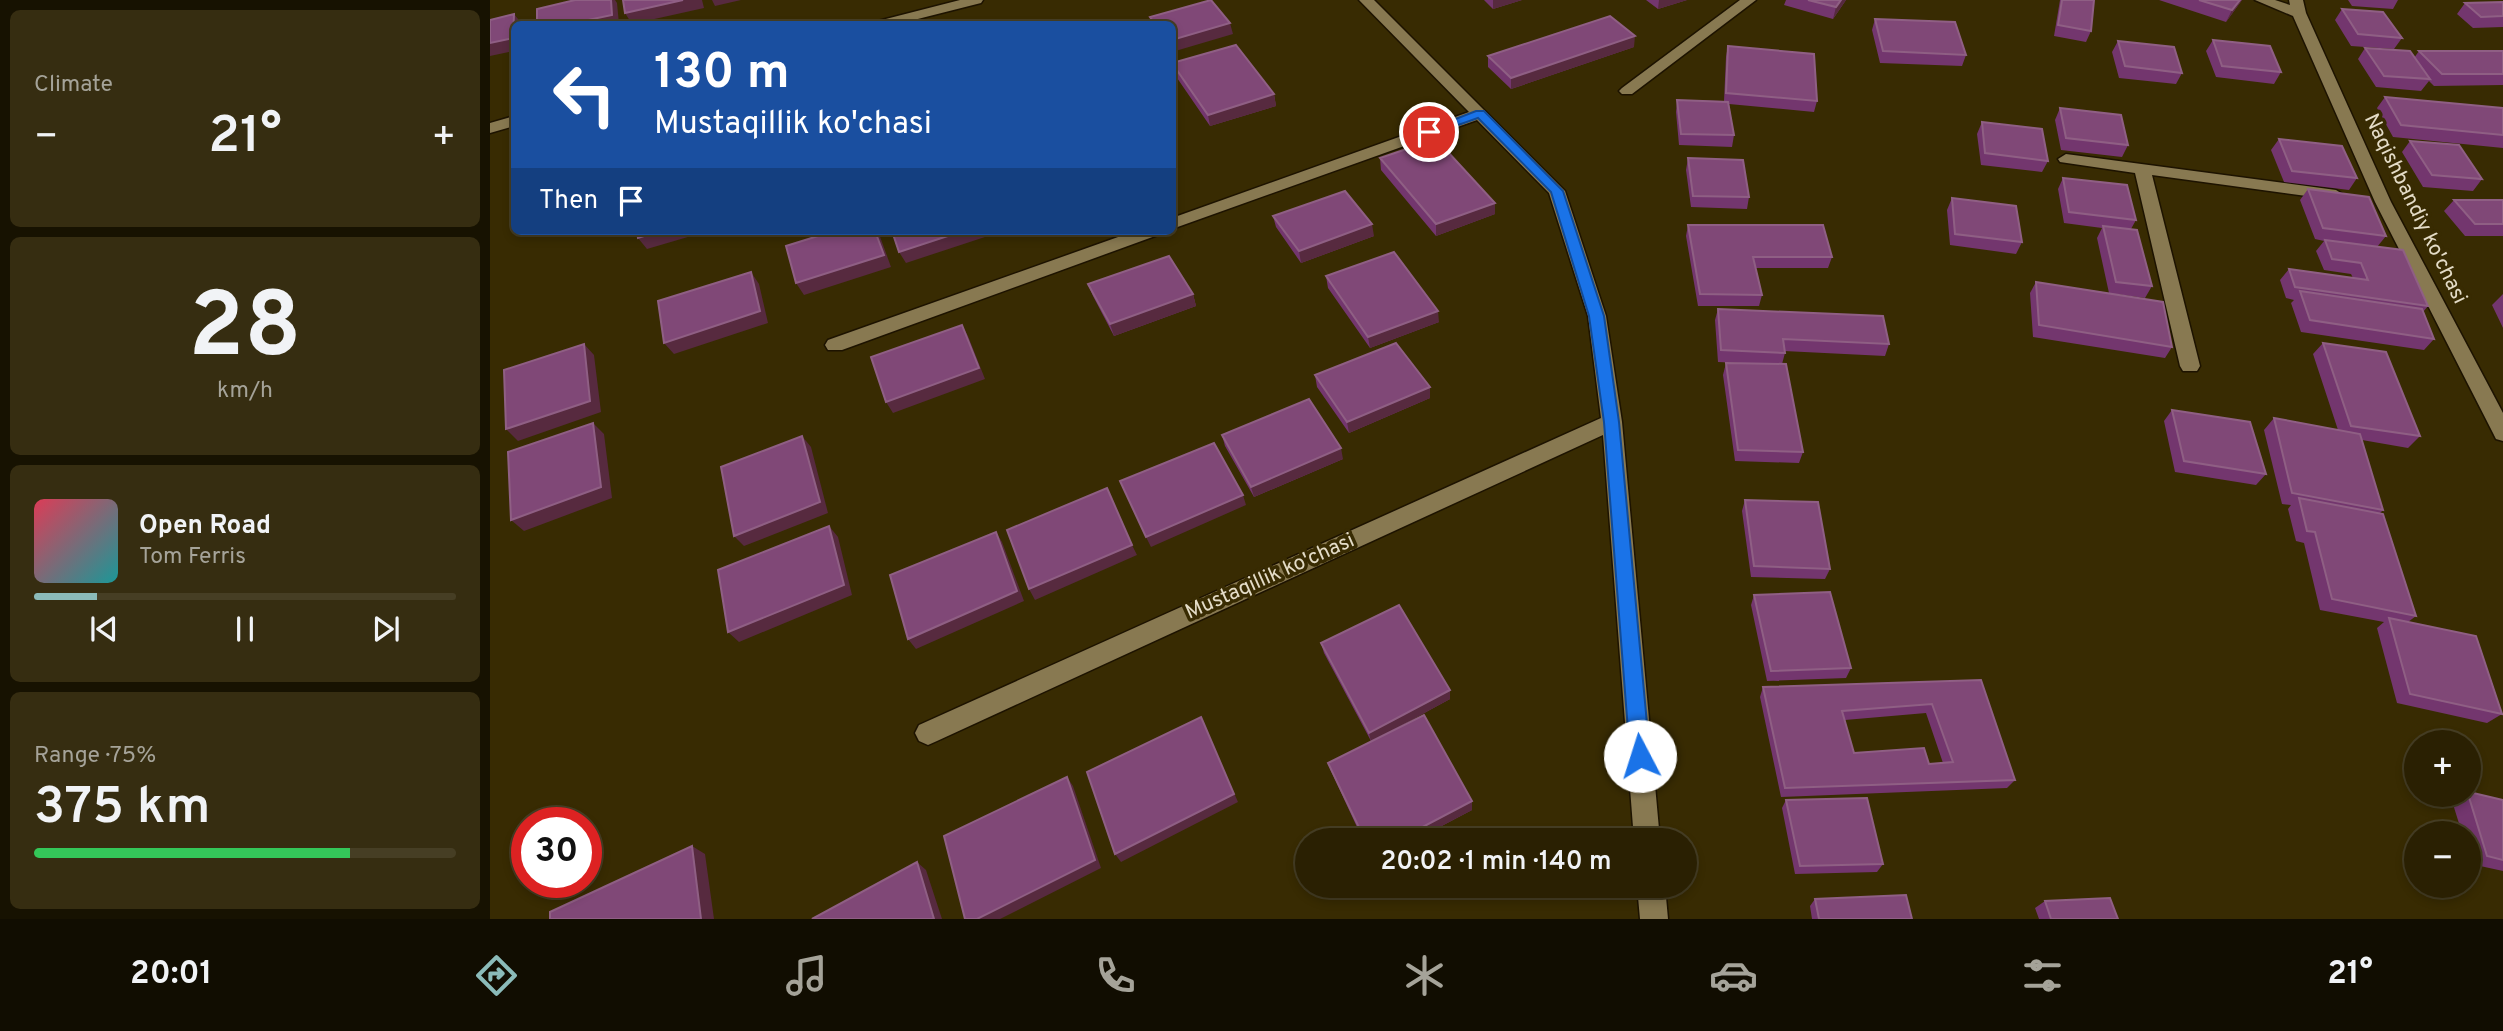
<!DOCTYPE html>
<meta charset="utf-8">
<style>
:root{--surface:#2a2002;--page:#362d11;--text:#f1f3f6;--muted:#a5a399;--line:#463e24;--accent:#8bbbb9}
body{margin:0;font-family:Overpass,sans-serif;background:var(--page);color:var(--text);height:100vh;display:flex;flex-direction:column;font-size:26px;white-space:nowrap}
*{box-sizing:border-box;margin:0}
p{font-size:23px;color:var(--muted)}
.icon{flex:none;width:38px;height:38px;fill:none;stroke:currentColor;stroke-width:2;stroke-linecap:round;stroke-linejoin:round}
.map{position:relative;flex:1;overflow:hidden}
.sheet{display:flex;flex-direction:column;gap:10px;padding:10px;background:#171201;width:490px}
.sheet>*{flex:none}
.guide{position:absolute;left:21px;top:21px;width:665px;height:214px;border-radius:10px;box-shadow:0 4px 10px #0003,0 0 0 2px var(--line);background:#1a4fa0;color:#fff;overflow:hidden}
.tools{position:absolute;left:1914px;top:730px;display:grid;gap:14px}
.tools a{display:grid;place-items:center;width:77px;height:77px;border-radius:50%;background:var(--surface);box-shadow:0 4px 10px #0003,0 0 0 2px var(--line);font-size:35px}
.speed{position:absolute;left:21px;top:807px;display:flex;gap:14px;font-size:35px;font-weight:700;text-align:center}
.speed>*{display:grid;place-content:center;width:91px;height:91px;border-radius:50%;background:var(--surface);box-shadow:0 4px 10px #0003,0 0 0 2px var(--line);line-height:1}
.speed .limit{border:10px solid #d22;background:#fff;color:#111}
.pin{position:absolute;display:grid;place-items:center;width:60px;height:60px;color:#fff;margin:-30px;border:4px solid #fff;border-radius:50%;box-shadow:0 2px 7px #0007}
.me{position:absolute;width:77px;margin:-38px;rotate:355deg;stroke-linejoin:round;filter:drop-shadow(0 0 5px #0008)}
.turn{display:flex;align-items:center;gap:24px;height:147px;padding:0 28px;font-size:32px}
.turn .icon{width:91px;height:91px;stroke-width:2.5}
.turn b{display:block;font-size:49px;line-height:60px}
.then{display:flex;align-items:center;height:66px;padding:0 28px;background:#0003;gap:14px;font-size:26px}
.big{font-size:52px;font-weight:600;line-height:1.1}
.sheet .card{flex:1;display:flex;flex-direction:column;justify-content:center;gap:10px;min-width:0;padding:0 24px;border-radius:10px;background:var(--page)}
.sheet .dial{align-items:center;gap:0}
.dial b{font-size:91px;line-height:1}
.song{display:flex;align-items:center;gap:21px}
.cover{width:84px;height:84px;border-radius:10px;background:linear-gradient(135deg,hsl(350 70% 55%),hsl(180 70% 35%))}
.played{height:7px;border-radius:4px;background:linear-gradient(90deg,var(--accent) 15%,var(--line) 15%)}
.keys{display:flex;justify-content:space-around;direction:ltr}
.heat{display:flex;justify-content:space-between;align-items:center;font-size:38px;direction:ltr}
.charge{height:10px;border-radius:5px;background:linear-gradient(90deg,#34c759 75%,var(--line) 0)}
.trip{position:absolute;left:805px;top:828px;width:402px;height:70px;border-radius:35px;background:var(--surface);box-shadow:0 4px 10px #0003,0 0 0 2px var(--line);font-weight:600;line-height:70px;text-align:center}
.dock{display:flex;height:112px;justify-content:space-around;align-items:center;background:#110d01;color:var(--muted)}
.dock .icon{width:49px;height:49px}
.dock .active{color:var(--accent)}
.dock b{font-size:32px;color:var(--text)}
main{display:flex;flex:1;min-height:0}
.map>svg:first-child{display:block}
</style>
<main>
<section class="sheet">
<div class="card"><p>Climate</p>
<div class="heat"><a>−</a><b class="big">21°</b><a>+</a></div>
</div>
<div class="card dial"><b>28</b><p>km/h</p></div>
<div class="card">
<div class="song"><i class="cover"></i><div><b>Open Road</b><p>Tom Ferris</p></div></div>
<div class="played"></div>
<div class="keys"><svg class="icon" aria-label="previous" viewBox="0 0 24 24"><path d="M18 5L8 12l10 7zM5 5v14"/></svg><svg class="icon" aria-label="pause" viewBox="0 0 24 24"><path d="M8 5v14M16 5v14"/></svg><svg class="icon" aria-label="next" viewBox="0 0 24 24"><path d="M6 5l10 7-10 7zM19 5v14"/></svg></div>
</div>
<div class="card"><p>Range · 75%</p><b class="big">375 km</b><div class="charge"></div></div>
</section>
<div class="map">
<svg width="2013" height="919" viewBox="0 0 2013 919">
<rect width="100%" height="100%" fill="#382b02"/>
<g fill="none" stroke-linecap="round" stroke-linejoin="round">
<defs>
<path id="minor" d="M470,0h23l-2,3 -83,21h-22l2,-3z
M869,0h15l191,191 41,125 16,106 38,418h-26l-31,-405 -666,306 -9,4 -9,-4 -4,-8 4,-8 682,-307 -13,-102 -39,-123 -72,-73 -305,109v-11l297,-106z
M1250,0h16l-124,94h-10l-3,-3 3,-3z
M1765,0h20l15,5 -1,-5h14l3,13 85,189 112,211v28l-7,-2 -3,-6 -118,-231 -82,-186z
M24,116v10l-24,7v-10z
M1576,154l270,36 8,5 -8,5 -184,-25 48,191 -3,5h-14l-3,-5 -45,-193 -75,-11 -2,-3z
M645,231h26l-3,4 -316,115h-14l-3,-5 3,-5z
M1147,886h28l3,33h-28z"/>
</defs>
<use href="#minor" stroke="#1d1300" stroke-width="3"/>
<use href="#minor" fill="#887951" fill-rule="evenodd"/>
</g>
<path fill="#73366e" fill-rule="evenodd" d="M994,0h38l-29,9z
M1156,0h41l-29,9z
M1296,0h60l-13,19 -49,-14z
M1570,0h34l-3,31 -5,11 -32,-6z
M1669,0h83l-16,22z
M1858,0h50l-5,9 -41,-3z
M2013,2v25l-30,1 -16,-14 8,-11z
M1852,9l60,29 -8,11 -43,-3 -16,-26z
M1385,19l91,36 -4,11 -82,-3 -8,-33z
M1723,40l68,32 -7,12 -58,-7 -10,-26z
M1628,41l64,32 -6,11 -57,-6 -7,-26z
M1238,46l89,55 -3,11 -85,-8 5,31 -2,12 -53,-2 -3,-33 1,-12 47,1 2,-44z
M1144,47l-123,42 -23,-22v-11z
M1875,48l49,10 5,-7h84v34l-69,1 -5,-5 -8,10 -45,-4 -18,-28z
M682,63l102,31 2,12 -66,20 -35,-51z
M1895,97l118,11v40l-110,-11 -16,-29z
M1570,108l68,37 -6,12 -61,-7 -6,-30z
M1492,122l66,39 -6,11 -61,-7 -4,-31z
M1789,139l78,39 -8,12 -65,-8 -13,-32z
M1920,141l72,38 -9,12 -50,-4 -21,-35z
M890,158l115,45v11l-59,22 -55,-66z
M1198,158l61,39 -2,12 -56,-2 -5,-37z
M1573,178l73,42 -5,9 21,57 -7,12 -29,-4 56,53 -7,11 -132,-21 -3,-44 6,-11 73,11 -12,-55 5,-10 -38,-5 -6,-34z
M1818,189l78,47 -9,11 51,59 -5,6 11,27 -10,11 -123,-18 -10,-29 3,-3 -8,-2 -6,-18 9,-11 64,9 -2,-4 -27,-4 -8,-19 8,-10 -9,-2 -15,-39z
M1462,198l70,44 -6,12 -66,-9 -3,-35z
M1964,200h49v36h-38l-21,-25z
M783,216l101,20 -73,27 -25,-36z
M1198,225l144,32 -4,11h-73l7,27 -3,11h-61l-12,-70z
M836,276l113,46 -69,26 -42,-60z
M598,284l105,10 3,12 -82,30 -21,-40z
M2013,294v34l-11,-23z
M1228,309l171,35 -4,12 -101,-5 1,2 -3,11 21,88 -4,11 -64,-2 -12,-86 3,-12 37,1 -45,-2 -3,-42z
M1833,343l97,93 -12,12 -46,-8 21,70 -3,3 36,103 -8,6 94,92 -15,9 -90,-20 -20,-75 7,-6 -64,-12 -16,-67 -8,-2 -8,-32 3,-4 -9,-1 -18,-74 10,-12 64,12 -25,-76z
M825,375l115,23 -81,35 -32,-46z
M1682,410l94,64 -10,11 -81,-13 -11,-51z
M732,435l121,24 -89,38 -29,-51z
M1255,500l85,69 -5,10 -74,-2 -9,-66z
M1264,595l97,73 -5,10 -79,3 -16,-76z
M831,643l129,56 -68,37 90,74 -57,30h-52l-32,-69 -3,-8 43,-22 -47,-88z
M1491,680l34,100 -8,8 -226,9 -21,-100 3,-10zM1436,713l17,50 -14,1 -75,-11 -9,-33z
M1973,794l40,6v71l-32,-7 -2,-7v-24h-7l-10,-32z
M1296,800l97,64 -6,8 -82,2 -13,-66z
M1325,899l97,20h-100l-2,-13z
M1555,901l73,18h-79l-4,-11z"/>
<path fill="#572a3f" d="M121,0h4l2,3 2,21h-50z
M193,0h19l2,8 -72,16 -7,-11z
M222,0h29l-26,6z
M1003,0h29l-29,9z
M1169,0h28l-29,9z
M1351,0h5l-13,19 3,-12z
M1750,0h2l-16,22 6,-12z
M24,14l8,10h-8v27l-24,5v-13z
M740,23l3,11 -61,18v-12z
M1145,36l-1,11 -123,42v-11z
M784,94l2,12 -66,20 -2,-11z
M1005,203v11l-59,22v-12z
M882,224l2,12 -73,27 -2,-12z
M170,231h37l1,3 -51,15 -9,-11z
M385,231h3l13,36 -87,28 -8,-12z
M473,231h23l2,5 -82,27 -7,-11z
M261,272l8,12 9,39 -94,31 -10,-11z
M703,294l3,12 -82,30 -4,-12z
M948,311l1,11 -69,26 -2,-11z
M472,325l6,11 17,43 -92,34 -7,-11z
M94,344l10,11 7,57 -83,29 -12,-12z
M940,387v11l-81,35 -2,-11z
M103,423l11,11 8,64 -88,33 -13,-11z
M312,436l9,11 17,66 -84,33 -10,-10z
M851,448l2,11 -89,38 -3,-10z
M753,495l3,10 -95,42 -5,-10z
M339,526l9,11 14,58 -113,47 -11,-10z
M506,532l6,10 22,59 -108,48 -8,-10z
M642,545l5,10 -102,45 -6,-11z
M960,690v9l-79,43 -2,-9z
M711,717l37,85 -117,60 -6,-8z
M577,777l6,9 28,82 -101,51h-23z
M982,801v9l-57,30h-17z
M202,846l13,8 9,65h-13z
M427,862l9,8 16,49h-8z"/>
<path fill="#804877" stroke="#8f5f84" stroke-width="2" fill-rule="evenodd" d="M85,0h36l1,15 -43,9h-32v-15z
M133,0h60l-58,13z
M721,0l19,23 -58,17v-16h-17l-5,-7z
M1318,0h33l-5,7z
M1572,0h32l-3,31 -33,-6z
M1709,0h41l-8,10z
M2013,2v14l-22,1 -16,-14z
M1852,9l41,3 19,26 -44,-4z
M24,14l-1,24 -23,5v-23z
M1120,16l25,20 -124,42 -23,-22z
M1385,19l80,3 11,33 -83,-4z
M1723,40l57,6 11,26 -59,-6z
M1628,41l56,6 8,26 -57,-7z
M746,45l38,49 -66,21 -36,-52z
M1238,46l86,8 3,47 -91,-8z
M1875,48l45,3 20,28 -46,-3z
M1929,51h84v23h-61z
M1895,97l118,11v27l-102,-10z
M1187,100l51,2 6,33 -53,-1z
M1570,108l61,7 7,30 -62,-7z
M1492,122l60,7 6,32 -63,-8z
M946,139l59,64 -59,21 -56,-66z
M1789,139l63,7 15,32 -65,-7z
M1920,141l49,4 23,34 -50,-4z
M1198,158l55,2 6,37 -56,-1z
M1573,178l64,7 9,35 -67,-8z
M1818,189l61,8 17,39 -63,-8z
M855,191l27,33 -73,27 -26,-35z
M1462,198l64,8 6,36 -67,-8z
M1964,200h49v24h-28z
M1198,225h135l9,32h-79l9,38 -62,-1z
M1613,226l34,4 15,56 -36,-4z
M147,231h23l-22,7z
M344,231h41l9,24 -88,28 -10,-37z
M402,231h71l-64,21z
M1835,240l78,10 25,56 -133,-19 -6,-18 79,11 -7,-17 -29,-4z
M904,252l44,59 -70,26 -42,-61z
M679,256l24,38 -83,30 -22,-40z
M261,272l9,39 -96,32 -6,-42z
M1546,282l127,20 9,45 -133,-22z
M1810,291l122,18 12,30 -124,-19z
M1228,309l165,7 6,28 -106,-5 2,14 -64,-3z
M472,325l17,43 -93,34 -15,-45z
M906,343l34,44 -83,35 -32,-47z
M1833,343l63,9 34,84 -69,-10z
M94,344l6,57 -84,28 -2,-59z
M1236,363l60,1 17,88 -65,-2z
M819,399l32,49 -90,39 -29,-52z
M1682,410l78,12 16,52 -82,-13z
M1784,418l86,16 23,76 -91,-17z
M103,423l8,64 -90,33 -3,-68z
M312,436l18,66 -86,34 -13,-69z
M724,443l29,52 -97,42 -26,-56z
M617,488l25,57 -103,44 -22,-59z
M1809,498l84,16 33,102 -84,-17 -17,-67 -8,-1z
M1255,500l73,2 12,67 -76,-3z
M339,526l15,59 -116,47 -10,-62z
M506,532l21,59 -109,48 -18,-64z
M1340,592l21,76 -80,3 -17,-76z
M909,605l51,85 -81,43 -48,-90z
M1899,618l87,18 26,78 -92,-20z
M1491,680l34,100 -230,8 -22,-101zM1442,704l21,58 -24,2 -5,-16 -70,5 -12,-42z
M934,715l48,86 -74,39h-33l-37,-77z
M711,717l33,77 -119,60 -28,-82z
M577,777l28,83 -118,59h-12l-21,-83z
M1979,792l34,8v60l-16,-4 -19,-62h1z
M1377,798l16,66 -83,2 -14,-66z
M202,846l9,73h-151v-7z
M427,862l17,57h-122z
M1416,895l6,24h-93l-4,-20z
M1620,898l8,21h-67l-6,-18z"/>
<path fill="#1a73e8" stroke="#114b97" stroke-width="2" d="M986,111h8l79,80 41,125 15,106 31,334 -3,7 -7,3 -7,-3 -3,-7 -26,-334 -15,-106 -38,-124 -73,-74 -45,16 -11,-2z"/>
<g text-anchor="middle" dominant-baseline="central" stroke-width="7" stroke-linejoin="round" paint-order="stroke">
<g font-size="21" fill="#e4dcc7" stroke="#382b02">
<text transform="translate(1925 209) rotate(64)">Naqishbandiy ko'chasi</text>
<text transform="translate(780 577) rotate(-24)">Mustaqillik ko'chasi</text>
</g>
</g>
</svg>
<div class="tools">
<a>+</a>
<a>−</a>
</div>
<div class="speed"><div class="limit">30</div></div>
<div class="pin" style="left:939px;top:132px;background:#d93025"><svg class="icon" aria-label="arrive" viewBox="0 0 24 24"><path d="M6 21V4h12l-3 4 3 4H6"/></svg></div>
<svg class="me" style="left:1150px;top:756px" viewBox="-20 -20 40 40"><circle r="19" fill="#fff"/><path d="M0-13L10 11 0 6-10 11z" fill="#1a73e8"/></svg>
<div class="trip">20:02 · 1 min · 140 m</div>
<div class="guide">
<div class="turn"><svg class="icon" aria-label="left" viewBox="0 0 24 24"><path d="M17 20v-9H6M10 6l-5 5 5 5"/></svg><div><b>130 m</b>Mustaqillik ko'chasi</div></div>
<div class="then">Then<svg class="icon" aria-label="arrive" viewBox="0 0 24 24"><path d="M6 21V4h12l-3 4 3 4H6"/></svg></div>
</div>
</div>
</main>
<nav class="dock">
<b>20:01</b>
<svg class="icon active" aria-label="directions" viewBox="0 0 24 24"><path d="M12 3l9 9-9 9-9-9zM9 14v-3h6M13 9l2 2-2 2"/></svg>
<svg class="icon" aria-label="music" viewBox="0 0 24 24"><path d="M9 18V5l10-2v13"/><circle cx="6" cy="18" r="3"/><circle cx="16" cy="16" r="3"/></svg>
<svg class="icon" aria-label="phone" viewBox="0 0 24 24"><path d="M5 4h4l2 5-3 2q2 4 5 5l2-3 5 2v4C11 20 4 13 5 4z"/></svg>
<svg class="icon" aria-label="climate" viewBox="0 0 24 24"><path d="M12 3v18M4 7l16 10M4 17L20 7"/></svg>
<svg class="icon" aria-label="car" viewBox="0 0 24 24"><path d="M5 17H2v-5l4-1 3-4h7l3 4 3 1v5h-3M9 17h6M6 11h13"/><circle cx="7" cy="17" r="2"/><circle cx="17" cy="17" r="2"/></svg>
<svg class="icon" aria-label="filters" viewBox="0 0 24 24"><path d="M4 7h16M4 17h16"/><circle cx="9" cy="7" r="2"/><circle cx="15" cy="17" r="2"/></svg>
<b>21°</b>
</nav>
